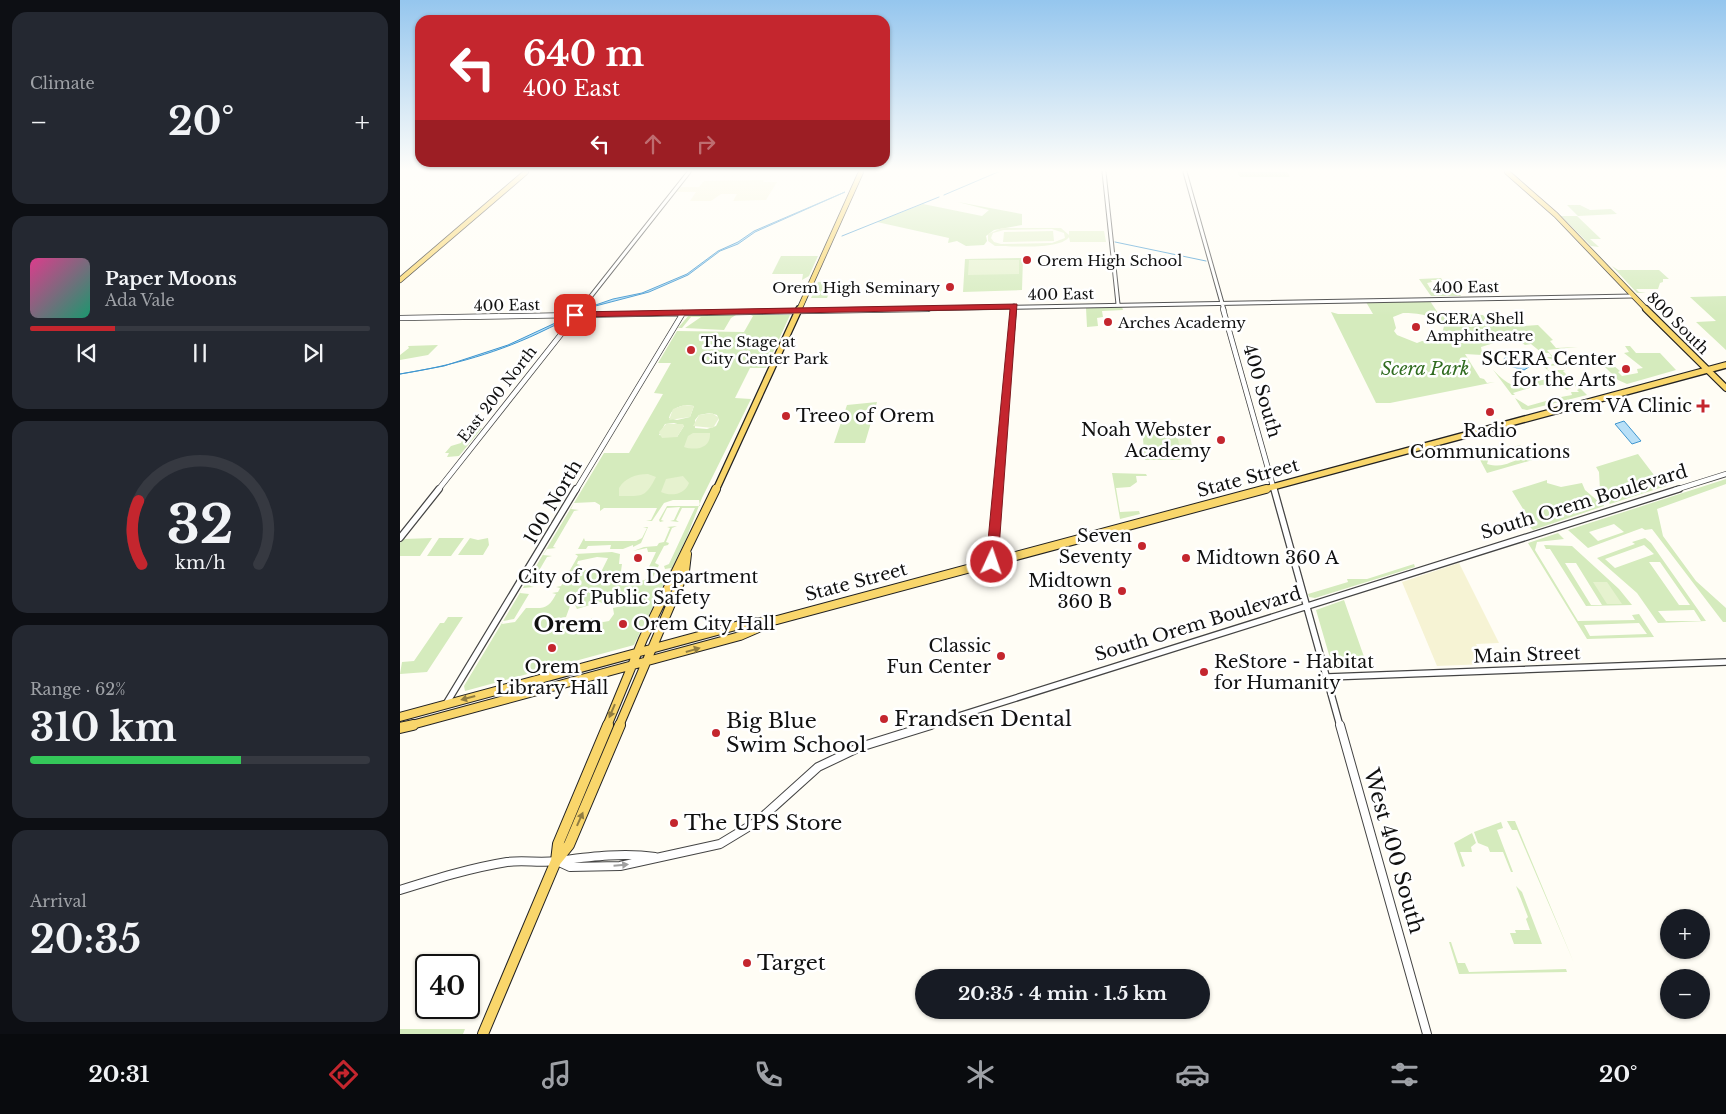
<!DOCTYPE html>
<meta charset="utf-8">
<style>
:root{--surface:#171b24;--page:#242831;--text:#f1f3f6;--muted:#9ea1a6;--line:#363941;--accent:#c4262e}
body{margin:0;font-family:"Libre Baskerville",serif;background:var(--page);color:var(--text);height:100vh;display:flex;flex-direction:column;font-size:19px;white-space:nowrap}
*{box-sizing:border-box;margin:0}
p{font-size:16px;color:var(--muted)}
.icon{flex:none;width:28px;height:28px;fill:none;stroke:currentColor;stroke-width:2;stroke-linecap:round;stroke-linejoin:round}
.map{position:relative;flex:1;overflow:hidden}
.side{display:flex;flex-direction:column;gap:12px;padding:12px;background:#0d0f14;width:400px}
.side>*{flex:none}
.top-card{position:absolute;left:15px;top:15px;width:475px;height:152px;border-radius:15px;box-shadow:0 1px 4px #0004;background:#c4262e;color:#fff;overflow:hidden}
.tools{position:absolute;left:1260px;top:909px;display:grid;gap:10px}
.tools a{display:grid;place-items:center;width:50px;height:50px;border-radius:50%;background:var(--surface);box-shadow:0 1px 4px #0004;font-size:25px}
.speed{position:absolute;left:15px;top:954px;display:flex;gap:10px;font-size:25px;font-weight:700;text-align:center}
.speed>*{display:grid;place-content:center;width:65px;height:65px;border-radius:50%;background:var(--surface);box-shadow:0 1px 4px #0004;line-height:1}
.speed .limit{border:2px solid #111;border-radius:8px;background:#fff;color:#111}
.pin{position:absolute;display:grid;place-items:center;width:42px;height:42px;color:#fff;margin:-21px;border-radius:10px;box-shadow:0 2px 8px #0006}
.me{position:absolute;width:55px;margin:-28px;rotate:3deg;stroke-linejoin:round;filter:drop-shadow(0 0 4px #0008)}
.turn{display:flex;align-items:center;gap:18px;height:105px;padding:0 25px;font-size:22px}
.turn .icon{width:65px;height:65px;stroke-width:2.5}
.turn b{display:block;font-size:35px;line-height:42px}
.lanes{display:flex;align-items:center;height:48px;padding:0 25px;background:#0003;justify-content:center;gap:25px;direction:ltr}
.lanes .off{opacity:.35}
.big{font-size:38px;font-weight:700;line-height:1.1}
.side .card{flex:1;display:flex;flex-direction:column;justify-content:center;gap:8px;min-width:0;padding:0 18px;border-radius:15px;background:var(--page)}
.side .dial{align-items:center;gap:0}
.dial svg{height:130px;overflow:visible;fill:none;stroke:var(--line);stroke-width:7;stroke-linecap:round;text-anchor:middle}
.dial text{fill:var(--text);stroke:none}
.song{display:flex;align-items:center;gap:15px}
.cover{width:60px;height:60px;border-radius:8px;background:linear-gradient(135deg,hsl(330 70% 55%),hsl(160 70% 35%))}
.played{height:5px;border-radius:2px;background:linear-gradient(90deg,var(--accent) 25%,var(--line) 25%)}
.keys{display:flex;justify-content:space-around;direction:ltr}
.heat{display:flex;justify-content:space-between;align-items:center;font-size:28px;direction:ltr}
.charge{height:8px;border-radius:4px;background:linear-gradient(90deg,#34c759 62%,var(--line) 0)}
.trip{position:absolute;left:515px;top:969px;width:295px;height:50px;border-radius:25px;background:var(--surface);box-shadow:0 1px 4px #0004;font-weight:700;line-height:50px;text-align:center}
.tab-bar{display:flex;height:80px;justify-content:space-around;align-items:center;background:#090b0e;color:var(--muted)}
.tab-bar .icon{width:35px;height:35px}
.tab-bar .selected{color:var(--accent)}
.tab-bar b{font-size:22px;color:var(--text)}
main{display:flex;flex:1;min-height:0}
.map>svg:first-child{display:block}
</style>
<main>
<section class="side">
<div class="card"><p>Climate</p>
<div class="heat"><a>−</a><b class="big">20°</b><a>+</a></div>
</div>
<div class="card">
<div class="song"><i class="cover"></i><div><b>Paper Moons</b><p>Ada Vale</p></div></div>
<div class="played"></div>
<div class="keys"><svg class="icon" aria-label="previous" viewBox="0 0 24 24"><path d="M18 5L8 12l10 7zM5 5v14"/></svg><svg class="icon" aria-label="pause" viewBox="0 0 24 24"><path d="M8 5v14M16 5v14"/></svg><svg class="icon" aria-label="next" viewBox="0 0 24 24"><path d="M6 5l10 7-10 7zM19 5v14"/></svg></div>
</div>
<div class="card dial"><svg viewBox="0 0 100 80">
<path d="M14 69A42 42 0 1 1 86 69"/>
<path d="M14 69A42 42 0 0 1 12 30" stroke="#c4262e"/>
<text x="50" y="56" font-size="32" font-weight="700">32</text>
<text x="50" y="72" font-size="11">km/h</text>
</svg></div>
<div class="card"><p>Range · 62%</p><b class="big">310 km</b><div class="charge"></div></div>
<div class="card"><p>Arrival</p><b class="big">20:35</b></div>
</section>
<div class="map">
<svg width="1326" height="1034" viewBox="0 0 1326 1034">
<rect width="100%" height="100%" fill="#fffdf5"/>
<path fill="#f6f3d4" d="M364,180l-1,2h14l-11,18 -33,1 4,-7h-16l-10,7h-21l6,-9h-20l4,-5h19l5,-6z
M1059,563l40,80 -23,1 10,20 -49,2 -35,-84z"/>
<path fill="#d5ebbd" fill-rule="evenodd" d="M837,172h50l3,5h-50z
M558,202l64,12v11l-28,5 -8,6 1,5 -3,4 -18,1 -9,-5 -9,2 1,-5 -72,-16 46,-18 59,12 7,-6z
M1167,205h13l10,5 21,-1 6,5 -39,2z
M1161,216h16l24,23h-11l9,8 -8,-1z
M381,256h37l-9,20 -7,4 1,-6h-31z
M623,258l-1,32 -59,2 2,-33z
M1212,266l6,4h41l10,9h-6v3l-3,1 -2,6h-22l3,3 7,1h-9z
M1041,278l3,5 -4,-3h-9l1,2 -5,1 3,5c7,0 11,3 17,3v-4h8l6,9h-30l-12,-17z
M434,281l-7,17h-16l7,-16z
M1326,296v54l-30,-28 20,-1 -26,-24z
M1030,301l8,12 45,2 5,6 31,-1 5,6 14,-1 15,15 -3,1 6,7 22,-1 -31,3 13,15 -11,1 -2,3 20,19h4l-4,2c-16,-12 -35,-2 -54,3l2,2h-3l-30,-40 -17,-1 15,24 4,1 3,4 8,-1 -105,21h-14l-45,-91 7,2h35l-7,-12zM1003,313c14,0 33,2 41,13l-3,13 -5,3 -14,-1 -5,2 -20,-8 -3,-4 2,-3 -3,-11zM1110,338h5l10,7 6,-1 11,9h7l3,4h-7l9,3 2,3 -13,3 9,8 -3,2 2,2 -35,8c-14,-3 -34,-26 -35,-39z
M722,307l1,3 -21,1 1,6 -6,1 1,8 -11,1 -1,-19z
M289,315h47l-5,3 -7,12 -39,-2 16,-11h-10l-9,11h-4z
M351,315h39l-24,53h-16l-15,30 16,1 -49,99 -16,41 -52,106 -169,46 -1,-5 140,-233h25l34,-59 -9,-1 17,-30h-13l19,-32 67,1 9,-16zM287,405l7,1 -4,11 -13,3 -8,-2c2,-9 9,-12 18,-13zM310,413l7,2 2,5 -3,6 -9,3 -12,-1v-8l4,-5zM274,423l10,3 -7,11 -18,-2 6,-11zM273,500h26l1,6h-33l-8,14 1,2 4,-1 -3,-1 6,-12 13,-1 -6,13 -4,1 9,1 -3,-2 6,-12h13l-26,56 -5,2 1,3 6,-1 -4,9 -6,-2 -4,6h-6l8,-16 -4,-2 9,-17 4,-1 1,-2 -3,-1 6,-14 5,-2 -10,1 3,1 -6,14 -5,1 -2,3 -13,1 -11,4v-4l8,-4 7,-16h-5l4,1 -5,10 -6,3h-51l-1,-3 -6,11h8l2,-3 23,-1 -1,4h13l10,-4v6l14,-3 1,4h8l-8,17h3v4l-3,1v5l-11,3v-5l-11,3v-3l-6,1 2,-14h-3l1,-10 -8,-2 -37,2 3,2 -17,30 -5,1 4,1 -2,4 -6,1 4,1c-8,16 -13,14 -30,14l-11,14 -13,2 1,-3 11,-2 15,-25 -9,-1 3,-5 11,-1 -4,-1 17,-29 5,-1 -9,-1 4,-6 9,-1 -3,-1 21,-36 5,-1 -8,-1 3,-6 21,-1 5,3v6l4,-3h53l-6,12 -5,1h6l12,-18zM197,557l11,1 -6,12 -13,3 -1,-3h-10l2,-5 -3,-1 1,-3zM223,599l-1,7 -9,2 1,6 -5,7 -17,3v-6l-12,4 -2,4 -1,-3 -10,4 -3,-3 -7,2 1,-7 8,-2 4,-11 5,-1 2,4 23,-7 3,2z
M38,345l-10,10 -28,5v-5l9,-7 -1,-2z
M1225,346h5l6,7h24l16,17 -49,14 -9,-4 -22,-22 13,-2 2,1 -4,1v2l13,11 -2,1 4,4 16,-3 -1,-4 6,-1 -19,-15 5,-1z
M1156,370h9l-2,1 24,24 -60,15 -5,-1 -7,-11 13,8 25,-7 -1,-2 7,5 3,-2 -5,-4 4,1 11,-2 -1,-3h8l-2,-2 2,-1z
M477,402l-12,41h-31l13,-38z
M82,428l-23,28 -12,1 2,-4h-4l6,-7 10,-3 2,-4 -5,-1 8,-9z
M742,429h35l5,31h-37z
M1120,445l16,14 -49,14 -9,-17zM1115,450l12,3v7c-16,-3 -19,10 -40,4l2,-7 25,-5z
M1238,454l22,29h6v3l-56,18 -4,-4 3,-1 -9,-9 -1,-18 -3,-5z
M712,473l34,1 1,2h-11l1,6 -7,5 -14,1 4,24 19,-1 1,3 -20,5z
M1326,479v5l-69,25 6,27 33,45 30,27v14h-3l-71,-93 -7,1 -3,-2 -54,20 -20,-18zM1214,524l10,8 -26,9 -9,-9z
M1147,480v3l14,4 21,-4 3,7 14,12 3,-1 2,5 -71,24 -5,-5h5l-21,-34z
M1158,533l6,6 -27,3 -2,8 43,71 57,-1 -3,-5 7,-1 15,23 -67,2 -59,-96zM1239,623l8,11 -57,2 -6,-11z
M32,538l-12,18h-20v-13l4,-4z
M39,538h25l-13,18h-24z
M70,538l8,2 10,-2 1,7 -6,10h-25z
M1245,538l6,5 55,78 -48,2 -21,-30 -40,-35 38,-14 -3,-2zM1244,545l10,9 -39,14 -10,-9zM1249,562h11l30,43h-11zM1294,610l7,11h-35l-8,-10z
M1144,545l28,1 47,43 13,16 -46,1 -36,-57h-4zM1165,563h11l26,42h-11z
M1014,564l1,3 -100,31 -6,-1 -1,-3 40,-12 -1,-3h20z
M944,600l24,68 -31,1 -5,-4 -16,-55z
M48,617h15l-36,55 -27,2 2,-12 12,-1 26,-38h4z
M1107,821h8l59,142 -57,-133h-5z
M1101,822l2,6 -6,2 16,42h-2l-8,-20h-13l-2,-5 -10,-4 -4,-11z
M1072,833l4,10 -5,4 1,5h-12l5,14 -3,1 -8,-24z
M1116,886l6,6 20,52h-28l-4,-11h6l-1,-3h15l-4,-11 2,-2z
M1049,942h2l7,21h7l4,9 97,-3 1,3 -108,2z
M0,1029h65l-2,5h-63z"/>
<path fill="#e6f2cf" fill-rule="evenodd" d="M602,228h59l8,7v-4h35l2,11h-36l-1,-5c-9,13 -57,9 -74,9l-7,-5v-7zM652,229l12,4 1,5 -13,5 -51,1 -7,-2 -3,-4 2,-5 11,-3z
M653,231l1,10 -51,1 1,-10z
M569,260h50v14l-51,1z
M284,405l10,1 -4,11 -21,3 4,-11z
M312,413l7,5 -6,10 -20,-2 6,-11z
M266,424h17l1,2 -7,11 -15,1 -3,-6z
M777,431l9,1 1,3h3l3,17h-13z
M293,433h17c1,15 -14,18 -26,14l4,-11z
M248,474l8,3c-11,21 -13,19 -37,19v-8c6,-10 17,-14 29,-14z
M283,476l6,7c-4,11 -17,14 -28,9l5,-13z
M1193,582h14l15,22h-15z"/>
<path fill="#b9e0f7" stroke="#3f96cf" d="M445,192l-90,40 -17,12 -18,7 -32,24 -39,17 -65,17 29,-10 29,-6 45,-19 31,-23 20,-9 16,-11z
M166,318c-3,4 -13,8 -19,11 -46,23 -96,37 -147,45l44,-8 64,-21z
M1108,354l10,9 10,-4 4,6 -8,5 -14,-4 -6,-7z
M1224,421l17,20 -9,3 -17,-20z"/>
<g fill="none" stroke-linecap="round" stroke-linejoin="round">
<path stroke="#3f96cf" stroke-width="1" d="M544,195l54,-23
M442,236l97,-39
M715,242l91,19"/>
<defs>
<path id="minor-far3" d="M704,172l14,132
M785,172l39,138
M180,310l109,-138
M458,310l775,-14
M614,310v-4"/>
<path id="minor-far2" d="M823,309l51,181
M0,318l528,-9
M38,490l143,-181
M176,490l107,-177
M598,490l16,-181
M1275,490l51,-16"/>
<path id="minor-far1" d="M874,489l66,237
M0,538l39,-49
M592,562l6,-73
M928,677l398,-15
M46,704l130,-215
M527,726l752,-237"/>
<path id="minor" d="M940,725l87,309
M157,861l13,6 50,-1 100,-22 38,-23 60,-54 42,-20 71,-22
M0,890c35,-11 70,-22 107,-28 16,-2 33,1 49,-1 32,-4 67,-9 99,-4"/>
<path id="major-far3" d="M1107,172l49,43 91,95
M0,280l126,-108
M399,310l62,-138"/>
<path id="major-far2" d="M1246,309l80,79
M316,490l83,-181
M861,490l465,-125"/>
<path id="major-far1" d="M0,717l343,-93 34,-4 489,-131
M8,726l332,-90 30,-13
M207,726l36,-87 73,-150
M219,726l66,-155 2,-17"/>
<path id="major" d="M0,728l13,-3
M156,861l2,-17 50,-119
M83,1034l73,-173 13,-16 51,-120"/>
</defs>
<use href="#minor-far3" stroke="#444" stroke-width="5"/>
<use href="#minor-far2" stroke="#444" stroke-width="6"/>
<use href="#minor-far1" stroke="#444" stroke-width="8"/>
<use href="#minor" stroke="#444" stroke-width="10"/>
<use href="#major-far3" stroke="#222" stroke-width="6"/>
<use href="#major-far2" stroke="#222" stroke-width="8"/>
<use href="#major-far1" stroke="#222" stroke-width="10"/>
<use href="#major" stroke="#222" stroke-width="12"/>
<use href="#minor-far3" stroke="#fff" stroke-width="3"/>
<use href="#minor-far2" stroke="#fff" stroke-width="4.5"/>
<use href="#minor-far1" stroke="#fff" stroke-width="5.5"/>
<use href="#minor" stroke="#fff" stroke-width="8"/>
<use href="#major-far3" stroke="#f9d66b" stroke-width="4.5"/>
<use href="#major-far2" stroke="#f9d66b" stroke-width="5.5"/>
<use href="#major-far1" stroke="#f9d66b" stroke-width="8"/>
<use href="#major" stroke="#f9d66b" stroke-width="10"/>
</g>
<defs><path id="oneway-solid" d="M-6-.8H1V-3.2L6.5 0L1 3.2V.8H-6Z" transform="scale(1.25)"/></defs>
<g fill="#917d42">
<use href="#oneway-solid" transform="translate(293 650) rotate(-16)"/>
<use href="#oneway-solid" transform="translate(68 698) rotate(165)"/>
<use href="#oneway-solid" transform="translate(212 711) rotate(113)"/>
<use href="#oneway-solid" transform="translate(180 819) rotate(-66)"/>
</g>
<use fill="#a0a0a0" href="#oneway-solid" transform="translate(221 865) rotate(-5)"/>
<linearGradient id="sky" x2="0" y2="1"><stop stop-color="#95c6ee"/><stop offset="0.54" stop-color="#fffefa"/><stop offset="1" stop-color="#fffefa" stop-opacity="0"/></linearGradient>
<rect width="1326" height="316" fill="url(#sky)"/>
<path fill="#c4262e" stroke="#7f191e" d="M617,304l-19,258 -6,5 -6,-5 24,-253 -435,8 -4,-2 4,-3z"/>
<g fill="#c4262e" stroke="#fff" stroke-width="2">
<circle cx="627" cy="260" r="5"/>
<circle cx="550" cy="287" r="5"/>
<circle cx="708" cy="322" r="5"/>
<circle cx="1016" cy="327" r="5"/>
<circle cx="291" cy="350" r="5"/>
<circle cx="1226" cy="369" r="5"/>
<path d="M1300.5 398.5h5v5h5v5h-5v5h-5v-5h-5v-5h5z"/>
<circle cx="1090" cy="412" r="5"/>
<circle cx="386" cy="416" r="5"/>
<circle cx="821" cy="440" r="5"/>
<circle cx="742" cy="546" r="5"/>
<circle cx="238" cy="558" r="5"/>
<circle cx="786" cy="558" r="5"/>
<circle cx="722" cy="591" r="5"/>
<circle cx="223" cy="624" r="5"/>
<circle cx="152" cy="648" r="5"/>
<circle cx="601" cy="656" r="5"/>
<circle cx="804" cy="672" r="5"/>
<circle cx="484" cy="719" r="5"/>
<circle cx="316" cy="733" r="5"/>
<circle cx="274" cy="823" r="5"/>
<circle cx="347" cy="963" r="5"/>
</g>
<g text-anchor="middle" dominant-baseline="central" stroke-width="5" stroke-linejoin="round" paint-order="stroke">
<g font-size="15" fill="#111" stroke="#fff" text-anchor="start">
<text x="637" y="260">Orem High School</text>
<text x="540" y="287" text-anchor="end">Orem High Seminary</text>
<text x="1026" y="318">SCERA Shell<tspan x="1026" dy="17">Amphitheatre</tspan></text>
<text x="718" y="322">Arches Academy</text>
<text x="301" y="341">The Stage at<tspan x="301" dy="17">City Center Park</tspan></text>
</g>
<g font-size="15" fill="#111" stroke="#fff">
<text transform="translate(1066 287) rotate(-1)">400 East</text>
<text transform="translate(661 294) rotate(-1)">400 East</text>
<text transform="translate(107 305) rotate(-1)">400 East</text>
<text transform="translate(1278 323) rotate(45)">800 South</text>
<text transform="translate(97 394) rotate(-52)">East 200 North</text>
</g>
<g font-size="18" fill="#111" stroke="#fff" text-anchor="end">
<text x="1216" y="359">SCERA Center<tspan x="1216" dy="21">for the Arts</tspan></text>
<text x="1292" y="406">Orem VA Clinic</text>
<text x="396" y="416" text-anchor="start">Treeo of Orem</text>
<text x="811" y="430">Noah Webster<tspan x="811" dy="21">Academy</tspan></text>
<text x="1090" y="431" text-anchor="middle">Radio<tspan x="1090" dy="21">Communications</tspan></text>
<text x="732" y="536">Seven<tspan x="732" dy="21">Seventy</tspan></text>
<text x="796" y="558" text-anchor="start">Midtown 360 A</text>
<text x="238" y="577" text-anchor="middle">City of Orem Department<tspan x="238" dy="21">of Public Safety</tspan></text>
<text x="712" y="581">Midtown<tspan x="712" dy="21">360 B</tspan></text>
<text x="233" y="624" text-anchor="start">Orem City Hall</text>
<text x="591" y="646">Classic<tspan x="591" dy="21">Fun Center</tspan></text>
<text x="814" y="662" text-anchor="start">ReStore - Habitat<tspan x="814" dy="21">for Humanity</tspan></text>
<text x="152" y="667" text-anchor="middle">Orem<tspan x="152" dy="21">Library Hall</tspan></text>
</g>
<g font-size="18" font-style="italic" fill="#2f6b1f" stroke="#fff">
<text x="1025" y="369">Scera Park</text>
</g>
<g font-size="18" fill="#111" stroke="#fff">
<text transform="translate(862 391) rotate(74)">400 South</text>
<text transform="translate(848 478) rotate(-15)">State Street</text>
<text transform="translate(153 502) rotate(-59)">100 North</text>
<text transform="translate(1184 502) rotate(-17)">South Orem Boulevard</text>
<text transform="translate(456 582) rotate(-15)">State Street</text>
<text transform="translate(798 624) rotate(-17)">South Orem Boulevard</text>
<text transform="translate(1127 655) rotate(-2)">Main Street</text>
</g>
<g font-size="21" fill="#111" stroke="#fff" text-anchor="start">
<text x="494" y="719">Frandsen Dental</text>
<text x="326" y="721">Big Blue<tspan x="326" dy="24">Swim School</tspan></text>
<text x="284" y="823">The UPS Store</text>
<text x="357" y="963">Target</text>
</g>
<g font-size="21" fill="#111" stroke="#fff">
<text transform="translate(994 851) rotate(74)">West 400 South</text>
</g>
<g font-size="22" font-weight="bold" fill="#111" stroke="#fff">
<text x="168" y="624">Orem</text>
</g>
</g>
</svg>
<div class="tools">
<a>+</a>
<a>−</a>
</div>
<div class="speed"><div class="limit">40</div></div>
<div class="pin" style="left:175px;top:315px;background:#d93025"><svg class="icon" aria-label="arrive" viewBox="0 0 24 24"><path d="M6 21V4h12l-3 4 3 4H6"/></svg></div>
<svg class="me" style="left:592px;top:562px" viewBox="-20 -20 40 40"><circle r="17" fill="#c4262e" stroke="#fff" stroke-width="3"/><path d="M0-11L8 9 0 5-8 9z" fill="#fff"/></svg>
<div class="trip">20:35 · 4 min · 1.5 km</div>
<div class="top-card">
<div class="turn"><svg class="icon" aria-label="left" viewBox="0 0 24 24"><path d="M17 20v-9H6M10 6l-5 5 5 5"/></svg><div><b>640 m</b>400 East</div></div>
<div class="lanes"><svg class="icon" aria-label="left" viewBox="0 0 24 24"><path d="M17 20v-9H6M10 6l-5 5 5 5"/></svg><svg class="icon off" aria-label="ahead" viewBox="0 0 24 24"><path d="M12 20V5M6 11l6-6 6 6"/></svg><svg class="icon off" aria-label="right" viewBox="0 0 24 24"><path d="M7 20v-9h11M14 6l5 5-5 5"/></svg></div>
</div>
</div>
</main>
<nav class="tab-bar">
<b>20:31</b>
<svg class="icon selected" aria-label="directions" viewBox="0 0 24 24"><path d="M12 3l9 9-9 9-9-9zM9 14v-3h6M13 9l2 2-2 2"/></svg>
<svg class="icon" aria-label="music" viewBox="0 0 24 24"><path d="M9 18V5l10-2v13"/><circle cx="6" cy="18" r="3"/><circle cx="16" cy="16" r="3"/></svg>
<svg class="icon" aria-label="phone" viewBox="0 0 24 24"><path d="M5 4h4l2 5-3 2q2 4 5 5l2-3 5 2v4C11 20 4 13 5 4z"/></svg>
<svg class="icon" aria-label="climate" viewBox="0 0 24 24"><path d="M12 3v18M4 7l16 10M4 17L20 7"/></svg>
<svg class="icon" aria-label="car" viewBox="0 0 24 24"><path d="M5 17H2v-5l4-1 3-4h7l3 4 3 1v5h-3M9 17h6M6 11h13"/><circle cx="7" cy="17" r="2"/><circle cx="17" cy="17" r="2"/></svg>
<svg class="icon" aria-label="filters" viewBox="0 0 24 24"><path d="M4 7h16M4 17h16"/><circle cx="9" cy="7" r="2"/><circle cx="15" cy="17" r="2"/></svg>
<b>20°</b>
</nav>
